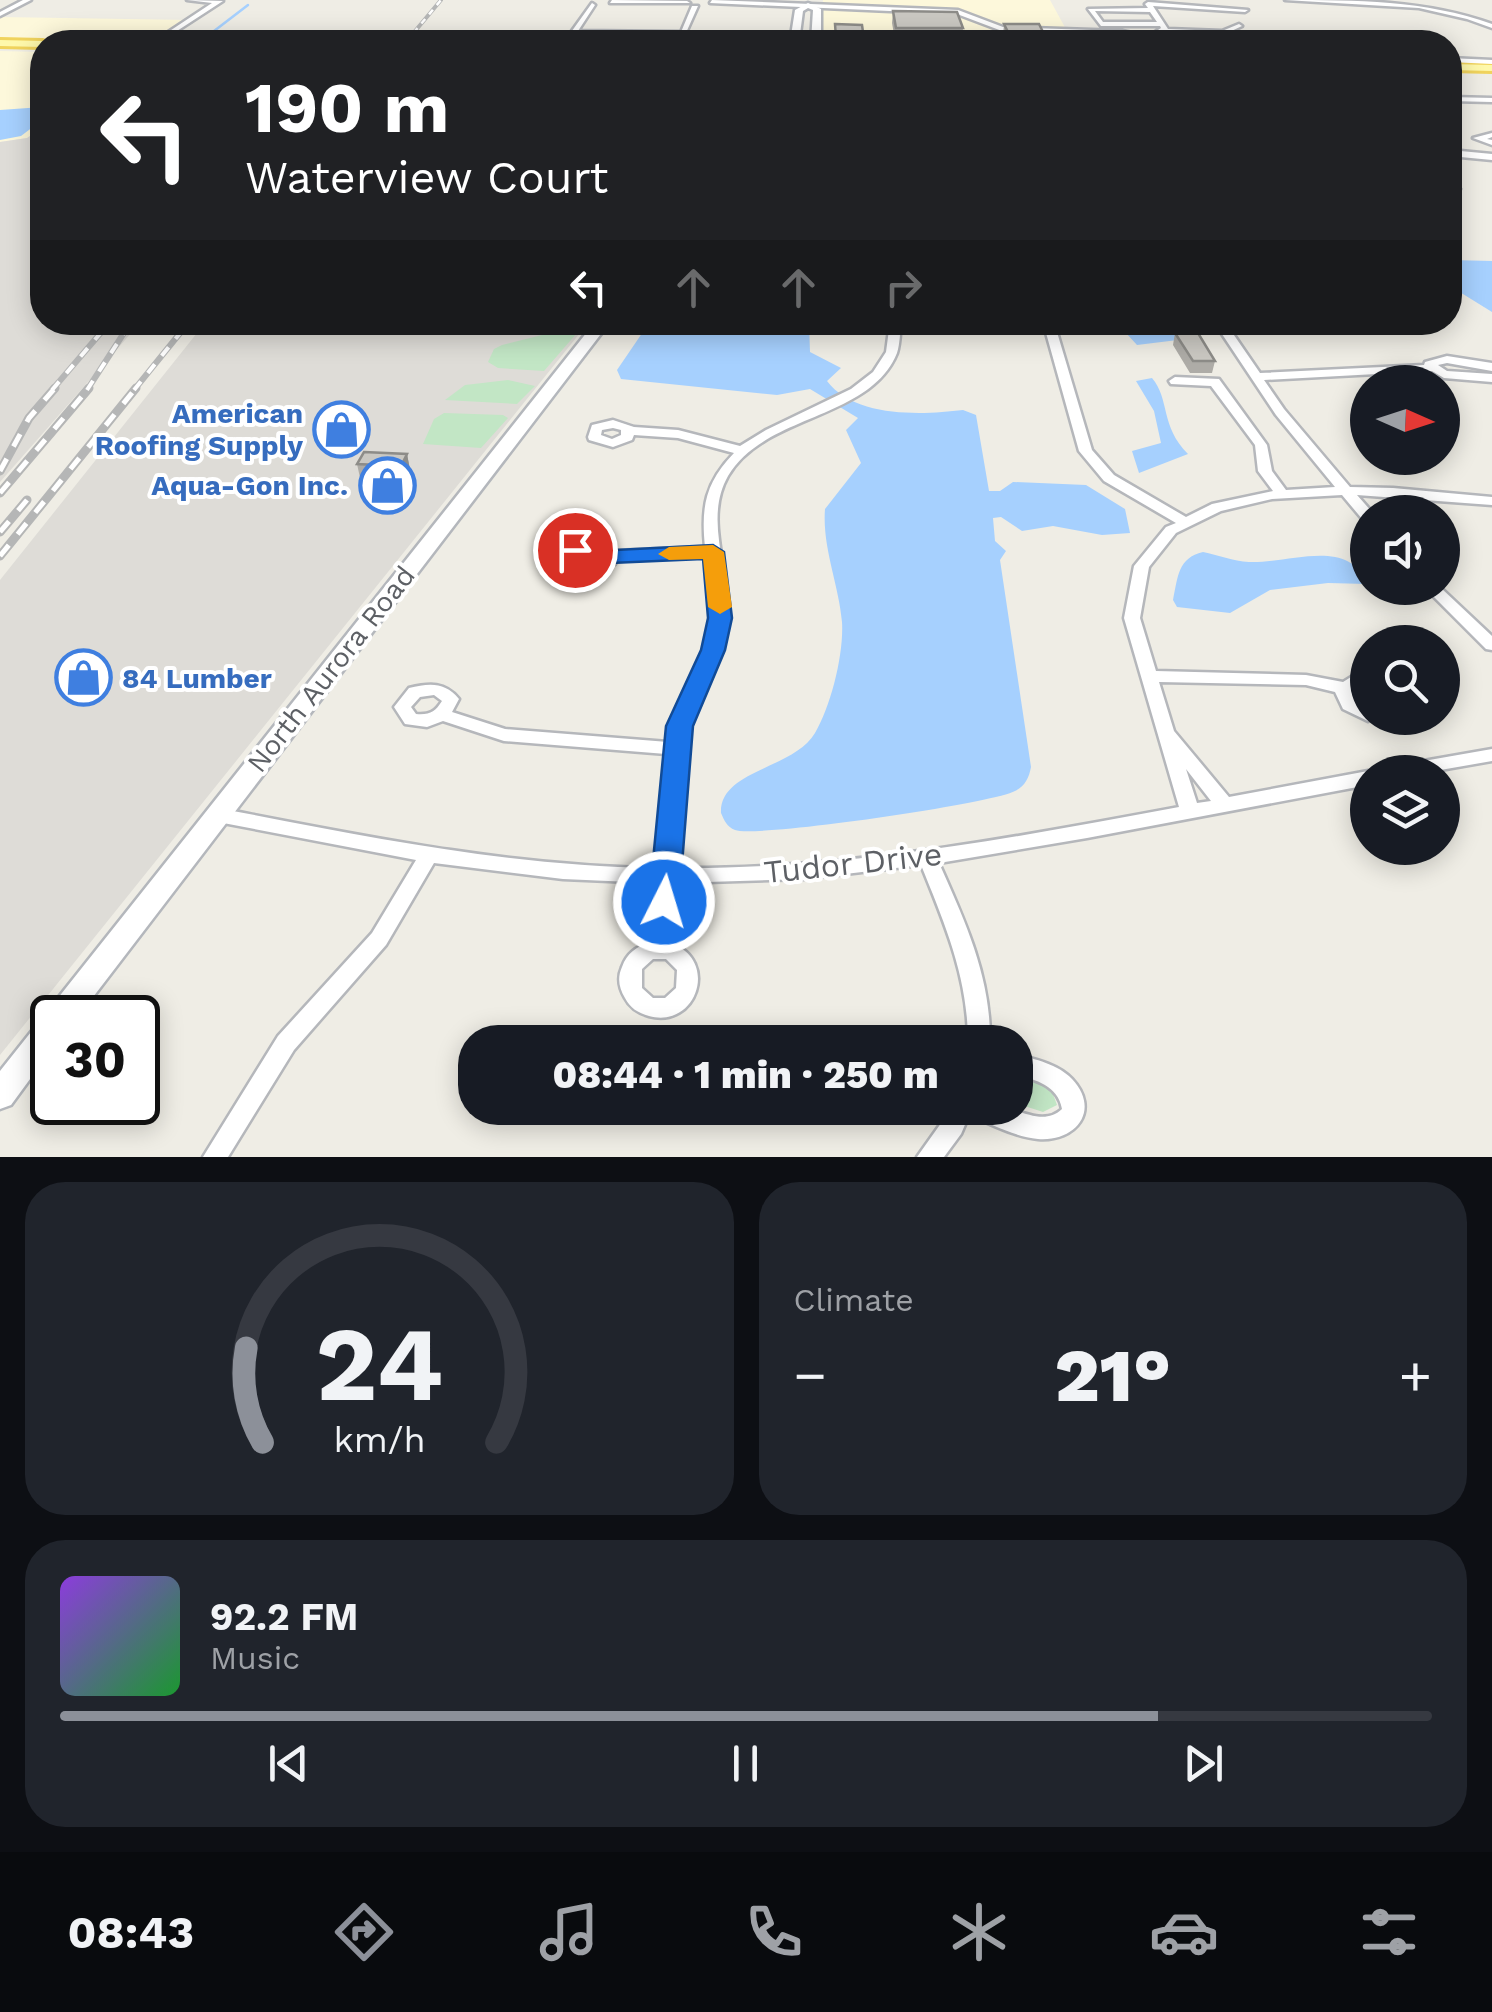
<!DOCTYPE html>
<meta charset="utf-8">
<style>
:root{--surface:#171b24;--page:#20242c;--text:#f1f3f6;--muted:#9ea1a6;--line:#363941;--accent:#8c9099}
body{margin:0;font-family:"Work Sans",sans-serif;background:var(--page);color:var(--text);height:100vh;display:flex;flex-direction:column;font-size:38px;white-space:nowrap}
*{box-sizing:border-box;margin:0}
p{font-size:32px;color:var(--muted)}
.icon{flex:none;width:55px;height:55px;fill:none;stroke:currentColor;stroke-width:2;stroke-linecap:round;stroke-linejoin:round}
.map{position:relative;height:1157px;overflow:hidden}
.drawer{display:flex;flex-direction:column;gap:25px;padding:25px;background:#0d0f14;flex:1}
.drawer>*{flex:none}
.guide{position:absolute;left:30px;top:30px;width:1432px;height:305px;border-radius:40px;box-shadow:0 5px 25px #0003;background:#202124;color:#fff;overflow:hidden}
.needle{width:65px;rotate:93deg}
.fabs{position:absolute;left:1350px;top:365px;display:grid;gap:20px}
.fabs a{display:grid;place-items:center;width:110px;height:110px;border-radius:50%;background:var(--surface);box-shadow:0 5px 25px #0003;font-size:50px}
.speed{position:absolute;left:30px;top:995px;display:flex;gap:20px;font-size:50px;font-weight:700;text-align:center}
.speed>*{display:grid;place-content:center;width:130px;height:130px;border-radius:50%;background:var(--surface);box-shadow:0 5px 25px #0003;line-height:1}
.speed .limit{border:5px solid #111;border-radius:15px;background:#fff;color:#111}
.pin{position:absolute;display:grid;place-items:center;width:85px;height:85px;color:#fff;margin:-42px;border:5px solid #fff;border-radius:50%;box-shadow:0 2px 10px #0007}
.me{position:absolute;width:110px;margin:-55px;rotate:5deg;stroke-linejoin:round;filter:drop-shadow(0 0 8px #0008)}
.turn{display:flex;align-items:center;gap:35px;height:210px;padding:0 50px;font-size:45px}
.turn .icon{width:130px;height:130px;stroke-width:2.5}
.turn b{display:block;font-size:70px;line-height:85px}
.lanes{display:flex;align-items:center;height:95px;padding:0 50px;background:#0003;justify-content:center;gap:50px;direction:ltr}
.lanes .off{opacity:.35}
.big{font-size:75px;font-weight:800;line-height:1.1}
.drawer .widget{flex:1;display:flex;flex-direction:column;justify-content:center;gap:15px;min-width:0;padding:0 35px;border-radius:40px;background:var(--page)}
.drawer .dial{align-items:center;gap:0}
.dial svg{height:260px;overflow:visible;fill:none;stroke:var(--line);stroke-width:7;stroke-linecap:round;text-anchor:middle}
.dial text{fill:var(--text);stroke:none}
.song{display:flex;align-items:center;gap:30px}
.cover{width:120px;height:120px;border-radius:15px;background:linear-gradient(135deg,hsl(270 70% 55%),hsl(130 70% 35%))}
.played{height:10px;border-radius:5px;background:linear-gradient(90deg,var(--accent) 80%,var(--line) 80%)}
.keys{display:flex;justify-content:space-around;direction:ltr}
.heat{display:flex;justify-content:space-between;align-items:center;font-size:55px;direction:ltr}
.drawer .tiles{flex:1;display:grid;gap:25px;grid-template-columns:1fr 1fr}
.widget:last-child{grid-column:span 2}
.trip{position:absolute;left:458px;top:1025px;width:575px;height:100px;border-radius:40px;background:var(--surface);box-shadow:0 5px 25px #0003;font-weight:800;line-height:100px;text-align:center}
.dock{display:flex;height:160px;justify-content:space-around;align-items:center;background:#090b0e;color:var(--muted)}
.dock .icon{width:70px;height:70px}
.dock .active{color:var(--accent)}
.dock b{font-size:45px;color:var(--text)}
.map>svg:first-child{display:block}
</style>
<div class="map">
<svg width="1492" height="1157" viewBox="0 0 1492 1157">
<rect width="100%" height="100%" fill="#efede5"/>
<path fill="#fdf8db" d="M823,0h227l23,42h-250z
M0,17l190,3 -33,22 -157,-1z
M0,51l42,1v76l-15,10 -27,4z"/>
<path fill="#dedcd7" d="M42,128v194l98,1 -140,159v-340l27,-4z
M205,323h383l-588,732v-475z"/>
<path fill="#c2e6c5" d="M562,330l15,3 -33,38 -46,-3 -10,-6 6,-13 8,-4z
M508,380l27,6 -18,18 -72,-4 20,-15z
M444,413l59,2 5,3 -27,30 -58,-4 11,-25z
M1015,1072l34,11 8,22 -14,7 -28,-9z"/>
<path fill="#a6d0fe" d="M42,107v13l-21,16 -21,4v-30z
M1450,260l42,1v51l-42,-26z
M649,323h160l1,29 31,16 -14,13c28,37 95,34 136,29l13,5 13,76h11l13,-9 73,3 39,24 5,24 -28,2 -49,-9 -31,5 -21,-14 -8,1 2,23 11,10 -6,9 31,207c-2,11 -6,19 -16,24 -24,13 -259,47 -280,39 -8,-3 -11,-10 -14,-17 -2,-43 73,-44 94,-80 16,-27 29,-79 27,-111 -3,-37 -20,-75 -17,-113l36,-46 -15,-33 12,-12 -48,-29 -33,6 -156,-16 -4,-9z
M1125,323h61l8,15 -57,7 -11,-12z
M1152,378c18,21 8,48 36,76l-49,19 -7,-22 29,-8 -7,-32 -18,-30z
M1203,552c15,3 30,9 46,10 40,2 100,-26 118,22l-39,-1 -58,7 -40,23 -53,-6 -4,-7c5,-24 5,-42 30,-48z"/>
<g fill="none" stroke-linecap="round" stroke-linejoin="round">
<path stroke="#a6d0fe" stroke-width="2.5" d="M201,41l47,-36"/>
<defs>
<path id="minor" d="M23,0h8l-31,16v-4z
M187,0l36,1 -63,41h-7l59,-39z
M612,0l75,1 3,2h-80z
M712,0l246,10 45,17 119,4 27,5 12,-8 -1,-2h-59l-13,-17 60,-1 -3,-4 3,-2 100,8 -3,2 -92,-6 15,23 54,2 17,-7 3,2 -19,9 -59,-2 -8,4 19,5h-11l-42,-7 -120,-4 -45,-17 -247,-11zM1095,11l55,1 7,10h-54z
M1285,0c71,0 140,0 207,24v4l-25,-9 -48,-11z
M592,3l3,2 -17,26 103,1 11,-26h6l-13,29h-110l-5,7h-6z
M1450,58l42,2v4l-42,-2z
M1450,97l42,1v4l-42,-1z
M1492,133v4l-5,2 5,1v5l-19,-7z
M1450,150l42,4v6l-42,-4z
M1450,182l10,7 -10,6z
M890,322h11c-1,10 -1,22 -4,31 -27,67 -133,61 -169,123 -25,44 3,95 0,142 -3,39 -30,70 -39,107 -12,46 -13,95 -15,143 170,2 339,-30 505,-61l-55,-189 10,-52 32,-39 10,-4 -72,-42 -25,-30 -36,-129h11l38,128 22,25 72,42 26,-13 61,-13 -15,-20 -3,-26 -44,-59 -40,-2 -2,-3 6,-4 44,2 48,66 5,26 14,19 49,-3 -59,-72 -62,-93h11l35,51 164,-8 1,-3 22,-6 45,7v8l-45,-8 -9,2 9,6 45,3v8l-48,-4 -12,-7 -168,9 20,29 66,78 43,1 99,9v8l-135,-10 15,17h-4v9l-5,-1 -21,-25 -70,4 -51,12 -45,22 -27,34 -9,51 16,53 150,4 37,7 8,-5h17v11h-12l-4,6 4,7 12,6v11h7l-7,3 -25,-12 -8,-17 -29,-7 -147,-3 15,49 55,66 139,-26 3,1h-3v13l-281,53 -148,25c26,58 52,114 51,179h-22c0,-64 -23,-118 -47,-177l-118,14 -129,4 -3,60c49,18 25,86 -22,73 -11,-3 -19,-8 -24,-18 -6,-10 -8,-20 -3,-31 5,-14 14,-20 28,-25l4,-59 -91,-4 -129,-16 -48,82 -92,105 -66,107h-25l75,-121 94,-103 44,-73 -198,-38 -7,-2 -2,-5 2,-5 7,-2c145,28 289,58 437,60l11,-114 -162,-13 -61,-20 -16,6 -22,-3 -11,-17 15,-19c21,-5 36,-6 50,11l-7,13 53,17 163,13c8,-40 33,-70 42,-109 6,-25 0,-52 -3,-77l-90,4 -2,4 -26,11 -23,-6 -2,-15 23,-12 24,4 3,5 91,-4c-4,-40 0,-64 29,-94l-56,-15 -44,-3 -2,5 -19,7 -24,-7 -1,-3 4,-12 21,-5 21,7 44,3 62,16 26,-16 85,-41 22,-17 13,-20zM613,428l8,2v5l-9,4 -11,-4 1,-5zM589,551l11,1 2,7 -14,7 -10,-3v-7zM434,695l8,6c-7,11 -12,14 -26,13l-5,-7 9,-10zM1186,769l25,32 -14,2zM653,959h13l11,11 -1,18 -11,10h-12l-11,-10v-19z
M1425,588h16l51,48v14l-6,-1z
M1492,749v12l-63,11h-43l3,-5 6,-1z
M1015,1054c19,5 43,10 57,25 29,31 4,63 -34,60 -23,-2 -46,-15 -67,-23l-1,-3 -9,21 -17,23h-27l27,-38 5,-11c16,0 33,-1 50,0 21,0 44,19 63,1 -4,-24 -27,-29 -47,-35z"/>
<path id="secondary" d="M808,3l13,6v33h-10l2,-32 -5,-2 -5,3 -4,31h-9l5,-32z
M595,322h15l-533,696h-25v31l-41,56 -11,4v-38z"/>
<path id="primary" d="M816,37l8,5h-11l-2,-2z
M0,40l42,1 4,1 -4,5 -42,-1z
M1450,64l42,1v6l-42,-1z"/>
</defs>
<use href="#minor" stroke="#b5b7bb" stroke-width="5"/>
<use href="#secondary" stroke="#b4b7bc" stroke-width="5"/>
<use href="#primary" stroke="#f0d35d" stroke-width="6"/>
<use href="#minor" fill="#fff" fill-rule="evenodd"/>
<use href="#secondary" fill="#fff" fill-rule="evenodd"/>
<use href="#primary" fill="#fef8ab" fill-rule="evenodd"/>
<defs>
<path id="rail-far2" d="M406,42l35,-42"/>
<path id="rail-far1" d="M52,390l58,-68
M87,390l44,-68
M134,390l55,-68"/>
<path id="rail" d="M0,471l29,-53 26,-30
M0,493l89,-105
M0,532l27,-32
M0,556l136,-168"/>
</defs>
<use href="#rail-far2" stroke="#b5b6b6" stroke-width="4"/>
<use href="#rail-far1" stroke="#b5b6b6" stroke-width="6"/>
<use href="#rail" stroke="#b5b6b6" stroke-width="9"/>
<use href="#rail-far2" stroke="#fff" stroke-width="2.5" stroke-dasharray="6" stroke-linecap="butt"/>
<use href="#rail-far1" stroke="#fff" stroke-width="4" stroke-dasharray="11" stroke-linecap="butt"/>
<use href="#rail" stroke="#fff" stroke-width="5" stroke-dasharray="14" stroke-linecap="butt"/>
</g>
<path fill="#aeaca7" d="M893,11l70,17 -1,13 -67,-1 -3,-17z
M835,24l29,15v3h-29z
M1004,24l41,12 -1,6h-38l-3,-6z
M1175,333l40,28 -3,12h-22l-17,-28z
M407,454l5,26 -6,12 -43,-1 -6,-27z"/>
<path fill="#8d8c88" d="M407,454l5,26 -6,12 -5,-26z"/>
<path fill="#cac8c2" stroke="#8d8c88" stroke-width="2.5" d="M893,11l64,1 6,16h-67z
M835,24l27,1 2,14 -28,-1z
M1004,24h35l6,12h-35z
M1175,333h23l17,28h-22z
M364,452l43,2 -6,12 -44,-2z"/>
<path fill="#1a73e8" stroke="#114b97" stroke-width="2.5" d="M600,541l16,9 97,-5 11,7 8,66 -7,32 -32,76 -14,176 -4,8 -11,4 -10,-4 -5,-8 17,-176 35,-76 7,-32 -5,-59 -92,4 -15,-9 -21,3 -11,-7 3,-4z"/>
<path fill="#f59e0b" d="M713,545l11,7 8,55 -12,7 -12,-7 -5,-48 -34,1 -11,-6 11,-7z"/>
<defs>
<symbol id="shop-ring" viewBox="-11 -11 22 22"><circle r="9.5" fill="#fff" stroke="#3f7fe0" stroke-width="1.5"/><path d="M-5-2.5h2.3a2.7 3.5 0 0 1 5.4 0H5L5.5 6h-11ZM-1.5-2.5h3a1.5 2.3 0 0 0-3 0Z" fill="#3f7fe0"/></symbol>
</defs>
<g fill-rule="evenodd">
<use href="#shop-ring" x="310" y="398" width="63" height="63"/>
<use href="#shop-ring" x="356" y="454" width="63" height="63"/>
<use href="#shop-ring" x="52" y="646" width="63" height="63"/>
</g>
<g text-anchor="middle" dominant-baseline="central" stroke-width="8" stroke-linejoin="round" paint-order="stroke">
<g font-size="28" font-weight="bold" fill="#366cbe" stroke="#fff" text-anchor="end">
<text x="303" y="413">American<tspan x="303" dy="32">Roofing Supply</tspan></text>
<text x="348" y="485">Aqua-Gon Inc.</text>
<text x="122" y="678" text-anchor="start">84 Lumber</text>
</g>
<g font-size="28" fill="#5d6065" stroke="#fff">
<text transform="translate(331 669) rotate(-52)">North Aurora Road</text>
</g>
<g font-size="32" fill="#5d6065" stroke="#fff">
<text transform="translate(853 863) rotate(-6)">Tudor Drive</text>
</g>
</g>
</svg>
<div class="fabs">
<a><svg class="needle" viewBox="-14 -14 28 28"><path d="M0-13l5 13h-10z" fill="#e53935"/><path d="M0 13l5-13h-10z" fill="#9ea1a6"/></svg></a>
<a><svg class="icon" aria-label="sound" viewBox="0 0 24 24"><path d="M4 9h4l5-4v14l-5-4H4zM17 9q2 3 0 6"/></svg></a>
<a><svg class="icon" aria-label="search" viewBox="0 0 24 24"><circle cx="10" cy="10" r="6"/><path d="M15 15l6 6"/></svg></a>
<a><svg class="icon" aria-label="layers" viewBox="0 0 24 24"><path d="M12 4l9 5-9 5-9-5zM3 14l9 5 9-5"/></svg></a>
</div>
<div class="speed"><div class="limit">30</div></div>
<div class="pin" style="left:575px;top:550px;background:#d93025"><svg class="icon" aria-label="arrive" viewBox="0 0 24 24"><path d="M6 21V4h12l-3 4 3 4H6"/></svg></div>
<svg class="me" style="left:664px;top:902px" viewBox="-20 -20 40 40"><circle r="17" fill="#1a73e8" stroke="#fff" stroke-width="3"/><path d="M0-11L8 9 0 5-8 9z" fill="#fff"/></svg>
<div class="trip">08:44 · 1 min · 250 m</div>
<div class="guide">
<div class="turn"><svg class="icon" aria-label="left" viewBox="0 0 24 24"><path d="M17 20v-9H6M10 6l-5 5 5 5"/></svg><div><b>190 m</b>Waterview Court</div></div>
<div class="lanes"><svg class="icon" aria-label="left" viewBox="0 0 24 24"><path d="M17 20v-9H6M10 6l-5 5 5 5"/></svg><svg class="icon off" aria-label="ahead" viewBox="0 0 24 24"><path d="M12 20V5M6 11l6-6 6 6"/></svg><svg class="icon off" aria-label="ahead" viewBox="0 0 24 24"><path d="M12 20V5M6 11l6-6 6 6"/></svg><svg class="icon off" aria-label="right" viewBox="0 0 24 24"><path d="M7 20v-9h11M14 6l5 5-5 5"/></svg></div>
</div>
</div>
<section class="drawer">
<div class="tiles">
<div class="widget dial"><svg viewBox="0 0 100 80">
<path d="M14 69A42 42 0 1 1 86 69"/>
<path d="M14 69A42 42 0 0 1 9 40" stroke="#8c9099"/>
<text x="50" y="56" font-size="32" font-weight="700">24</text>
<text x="50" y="72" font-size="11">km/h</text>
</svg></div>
<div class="widget"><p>Climate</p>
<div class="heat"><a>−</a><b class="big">21°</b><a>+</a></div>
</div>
<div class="widget">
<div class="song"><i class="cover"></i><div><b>92.2 FM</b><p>Music</p></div></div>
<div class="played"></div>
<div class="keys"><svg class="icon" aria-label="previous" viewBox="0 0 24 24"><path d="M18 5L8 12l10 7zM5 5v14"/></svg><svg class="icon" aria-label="pause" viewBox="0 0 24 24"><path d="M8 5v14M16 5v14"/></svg><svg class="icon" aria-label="next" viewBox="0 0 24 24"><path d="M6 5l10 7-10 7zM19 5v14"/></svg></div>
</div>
</div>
</section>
<nav class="dock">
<b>08:43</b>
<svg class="icon active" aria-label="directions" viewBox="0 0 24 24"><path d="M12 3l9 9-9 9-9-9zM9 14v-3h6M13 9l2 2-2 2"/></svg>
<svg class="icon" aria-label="music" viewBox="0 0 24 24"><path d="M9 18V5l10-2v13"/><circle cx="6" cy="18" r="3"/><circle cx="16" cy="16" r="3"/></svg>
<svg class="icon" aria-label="phone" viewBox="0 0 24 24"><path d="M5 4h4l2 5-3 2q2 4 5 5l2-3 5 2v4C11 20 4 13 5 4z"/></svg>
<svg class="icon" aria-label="climate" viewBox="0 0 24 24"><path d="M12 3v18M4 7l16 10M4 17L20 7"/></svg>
<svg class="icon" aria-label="car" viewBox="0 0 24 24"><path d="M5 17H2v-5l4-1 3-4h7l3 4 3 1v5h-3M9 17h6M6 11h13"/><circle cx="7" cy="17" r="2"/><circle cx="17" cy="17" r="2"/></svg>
<svg class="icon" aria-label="filters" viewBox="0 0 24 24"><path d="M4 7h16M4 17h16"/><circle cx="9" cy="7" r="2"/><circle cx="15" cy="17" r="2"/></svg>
</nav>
